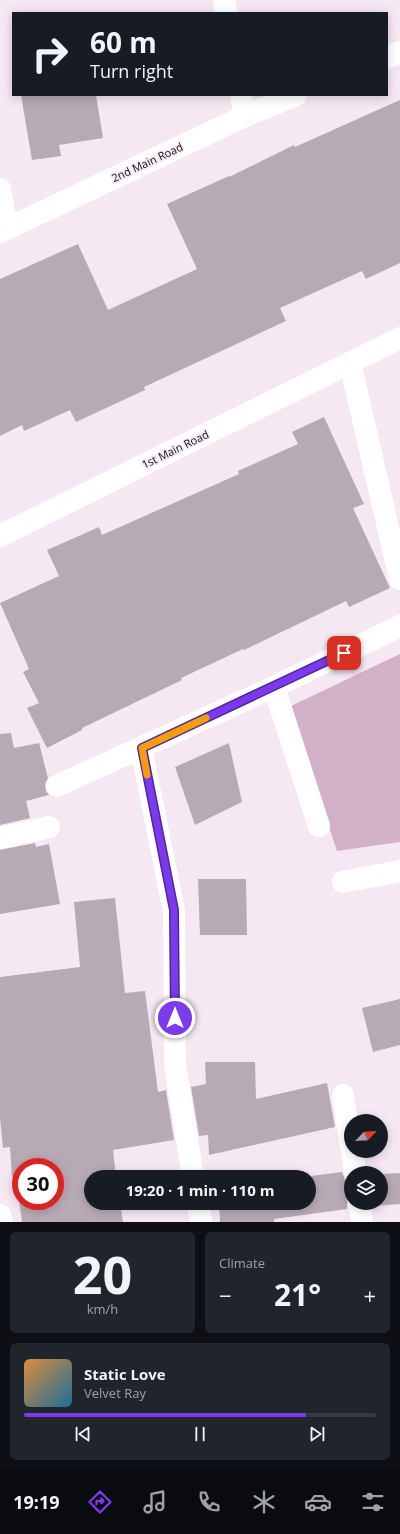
<!DOCTYPE html>
<meta charset="utf-8">
<style>
:root{--surface:#171b24;--page:#20242c;--text:#f1f3f6;--muted:#9ea1a6;--line:#363941;--accent:#7c3aed}
body{margin:0;font-family:"Open Sans",sans-serif;background:var(--page);color:var(--text);height:100vh;display:flex;flex-direction:column;font-size:15px;white-space:nowrap}
*{box-sizing:border-box;margin:0}
p{font-size:13px;color:var(--muted)}
.icon{flex:none;width:22px;height:22px;fill:none;stroke:currentColor;stroke-width:2;stroke-linecap:round;stroke-linejoin:round}
.map{position:relative;height:1222px;overflow:hidden}
.sheet{display:flex;flex-direction:column;gap:10px;padding:10px;background:#0d0f14;flex:1}
.sheet>*{flex:none}
.hud{position:absolute;left:12px;top:12px;width:376px;height:84px;border-radius:0px;box-shadow:0 2px 10px #0003;background:#171b24;color:var(--text);overflow:hidden}
.needle{width:26px;rotate:65deg}
.tools{position:absolute;left:344px;top:1114px;display:grid;gap:8px}
.tools a{display:grid;place-items:center;width:44px;height:44px;border-radius:50%;background:var(--surface);box-shadow:0 2px 10px #0003;font-size:20px}
.speed{position:absolute;left:12px;top:1158px;display:flex;gap:8px;font-size:20px;font-weight:700;text-align:center}
.speed>*{display:grid;place-content:center;width:52px;height:52px;border-radius:50%;background:var(--surface);box-shadow:0 2px 10px #0003;line-height:1}
.speed .limit{border:6px solid #d22;background:#fff;color:#111}
.pin{position:absolute;display:grid;place-items:center;width:34px;height:34px;color:#fff;margin:-17px;border-radius:8px;box-shadow:0 2px 6px #0006}
.me{position:absolute;width:44px;margin:-22px;rotate:0deg;stroke-linejoin:round;filter:drop-shadow(0 0 3px #0008)}
.turn{display:flex;align-items:center;gap:14px;height:84px;padding:0 12px;font-size:18px}
.turn .icon{width:52px;height:52px;stroke-width:2.5}
.turn b{display:block;font-size:28px;line-height:34px}
.big{font-size:30px;font-weight:700;line-height:1.1}
.sheet .widget{flex:1;display:flex;flex-direction:column;justify-content:center;gap:6px;min-width:0;padding:0 14px;border-radius:6px;background:var(--page)}
.sheet .dial{align-items:center;gap:0}
.dial b{font-size:52px;line-height:1}
.song{display:flex;align-items:center;gap:12px}
.cover{width:48px;height:48px;border-radius:6px;background:linear-gradient(135deg,hsl(30 70% 55%),hsl(200 70% 35%))}
.played{height:4px;border-radius:2px;background:linear-gradient(90deg,var(--accent) 80%,var(--line) 80%)}
.keys{display:flex;justify-content:space-around;direction:ltr}
.heat{display:flex;justify-content:space-between;align-items:center;font-size:22px;direction:ltr}
.sheet .tiles{flex:1;display:grid;gap:10px;grid-template-columns:1fr 1fr}
.widget:last-child{grid-column:span 2}
.trip{position:absolute;left:84px;top:1170px;width:232px;height:40px;border-radius:20px;background:var(--surface);box-shadow:0 2px 10px #0003;font-weight:700;line-height:40px;text-align:center}
.dock{display:flex;height:64px;justify-content:space-around;align-items:center;background:#090b0e;color:var(--muted)}
.dock .icon{width:28px;height:28px}
.dock .on{color:var(--accent)}
.dock b{font-size:18px;color:var(--text)}
.map>svg:first-child{display:block}
</style>
<div class="map">
<svg width="400" height="1222" viewBox="0 0 400 1222">
<rect width="100%" height="100%" fill="#f6e8f3"/>
<path fill="#d1b0c8" d="M400,654v188l-63,9 -48,-144z"/>
<path fill="#b8aab4" fill-rule="evenodd" d="M21,95h75l7,43 -44,7 2,11 -29,4z
M400,100v163l-34,16 -4,-8 -82,37 6,13 -142,66 1,3 -69,32 -6,-12 -46,21 -2,-6 -22,11v-157l78,-35 30,66 89,-41 -30,-65 62,-28v1l65,-32 1,2z
M324,417l40,87 -11,4 37,80 -41,19 -3,-6 -102,49 -1,-1 -62,29 1,2 -100,48v2l-35,18 -20,-40 12,-5 -16,-31 6,-3 -29,-66 59,-27 -12,-26 52,-23 3,8 137,-61 -1,-3 60,-27 -6,-12z
M11,733l3,15 25,-5 9,35 -3,6 1,7 3,4 -23,6 4,17 -30,7v-91z
M229,743l13,59 -47,23 -20,-58z
M35,843l1,4 13,-3 11,60 -60,10v-64z
M198,879h48l1,56h-47z
M115,898l10,95 20,-2 13,101 8,-2 8,50 -61,10 3,27h-25v26h29l3,19h-101l-6,-45h-4l-2,-30 -7,1 -3,-30v-141l80,-10 -6,-65zM21,1167h34v34h-34z
M400,999v46l-27,7 -11,-44z
M205,1062h50l1,37 71,-16 8,44 -126,28 -1,-20 -9,1 -8,-49 15,-3z
M342,1172l3,8 6,5v8l-4,6v10l-73,10v3h-54l-1,-19h90v-26h-6z
M400,1173v31l-28,2v-3h9v-29z"/>
<g fill="none" stroke-linecap="round" stroke-linejoin="round">
<path stroke="#fff" stroke-width="22" d="M224,0l2,13
M387,58l13,-6
M241,95l4,21
M0,189l7,40
M0,232l245,-116 51,-21
M350,363l50,216
M274,687l45,139
M141,748l33,163 1,154 18,112
M57,786l217,-99 126,-61
M0,838l49,-11
M343,882l57,-11
M343,1095l8,52
M352,1151l3,22
M198,1203l3,19
M359,1203l3,19
M0,1215l2,7"/>
<path stroke="#fff" stroke-width="22" d="M0,536l400,-198"/>
</g>
<g fill="none" stroke-linecap="round" stroke-linejoin="round">
<defs>
<path id="route" d="M175,1018l-1,-108 -32,-162 202,-95"/>
</defs>
<use href="#route" stroke="#51269a" stroke-width="10"/>
<use href="#route" stroke="#7c3aed" stroke-width="7"/>
<path stroke="#f59e0b" stroke-width="7" d="M147,775l-5,-27 64,-30"/>
</g>
<g text-anchor="middle" dominant-baseline="central" stroke-width="3.5" stroke-linejoin="round" paint-order="stroke">
<g font-size="11" fill="#141013" stroke="#f6e8f3">
<text transform="translate(147 162) rotate(-25)">2nd Main Road</text>
<text transform="translate(175 449) rotate(-26)">1st Main Road</text>
</g>
</g>
</svg>
<div class="tools">
<a><svg class="needle" viewBox="-14 -14 28 28"><path d="M0-13l5 13h-10z" fill="#e53935"/><path d="M0 13l5-13h-10z" fill="#9ea1a6"/></svg></a>
<a><svg class="icon" aria-label="layers" viewBox="0 0 24 24"><path d="M12 4l9 5-9 5-9-5zM3 14l9 5 9-5"/></svg></a>
</div>
<div class="speed"><div class="limit">30</div></div>
<div class="pin" style="left:344px;top:653px;background:#d93025"><svg class="icon" aria-label="arrive" viewBox="0 0 24 24"><path d="M6 21V4h12l-3 4 3 4H6"/></svg></div>
<svg class="me" style="left:175px;top:1018px" viewBox="-20 -20 40 40"><circle r="17" fill="#7c3aed" stroke="#fff" stroke-width="3"/><path d="M0-11L8 9 0 5-8 9z" fill="#fff"/></svg>
<div class="trip">19:20 · 1 min · 110 m</div>
<div class="hud">
<div class="turn"><svg class="icon" aria-label="right" viewBox="0 0 24 24"><path d="M7 20v-9h11M14 6l5 5-5 5"/></svg><div><b>60 m</b>Turn right</div></div>
</div>
</div>
<section class="sheet">
<div class="tiles">
<div class="widget dial"><b>20</b><p>km/h</p></div>
<div class="widget"><p>Climate</p>
<div class="heat"><a>−</a><b class="big">21°</b><a>+</a></div>
</div>
<div class="widget">
<div class="song"><i class="cover"></i><div><b>Static Love</b><p>Velvet Ray</p></div></div>
<div class="played"></div>
<div class="keys"><svg class="icon" aria-label="previous" viewBox="0 0 24 24"><path d="M18 5L8 12l10 7zM5 5v14"/></svg><svg class="icon" aria-label="pause" viewBox="0 0 24 24"><path d="M8 5v14M16 5v14"/></svg><svg class="icon" aria-label="next" viewBox="0 0 24 24"><path d="M6 5l10 7-10 7zM19 5v14"/></svg></div>
</div>
</div>
</section>
<nav class="dock">
<b>19:19</b>
<svg class="icon on" aria-label="directions" viewBox="0 0 24 24"><path d="M12 3l9 9-9 9-9-9zM9 14v-3h6M13 9l2 2-2 2"/></svg>
<svg class="icon" aria-label="music" viewBox="0 0 24 24"><path d="M9 18V5l10-2v13"/><circle cx="6" cy="18" r="3"/><circle cx="16" cy="16" r="3"/></svg>
<svg class="icon" aria-label="phone" viewBox="0 0 24 24"><path d="M5 4h4l2 5-3 2q2 4 5 5l2-3 5 2v4C11 20 4 13 5 4z"/></svg>
<svg class="icon" aria-label="climate" viewBox="0 0 24 24"><path d="M12 3v18M4 7l16 10M4 17L20 7"/></svg>
<svg class="icon" aria-label="car" viewBox="0 0 24 24"><path d="M5 17H2v-5l4-1 3-4h7l3 4 3 1v5h-3M9 17h6M6 11h13"/><circle cx="7" cy="17" r="2"/><circle cx="17" cy="17" r="2"/></svg>
<svg class="icon" aria-label="filters" viewBox="0 0 24 24"><path d="M4 7h16M4 17h16"/><circle cx="9" cy="7" r="2"/><circle cx="15" cy="17" r="2"/></svg>
</nav>
